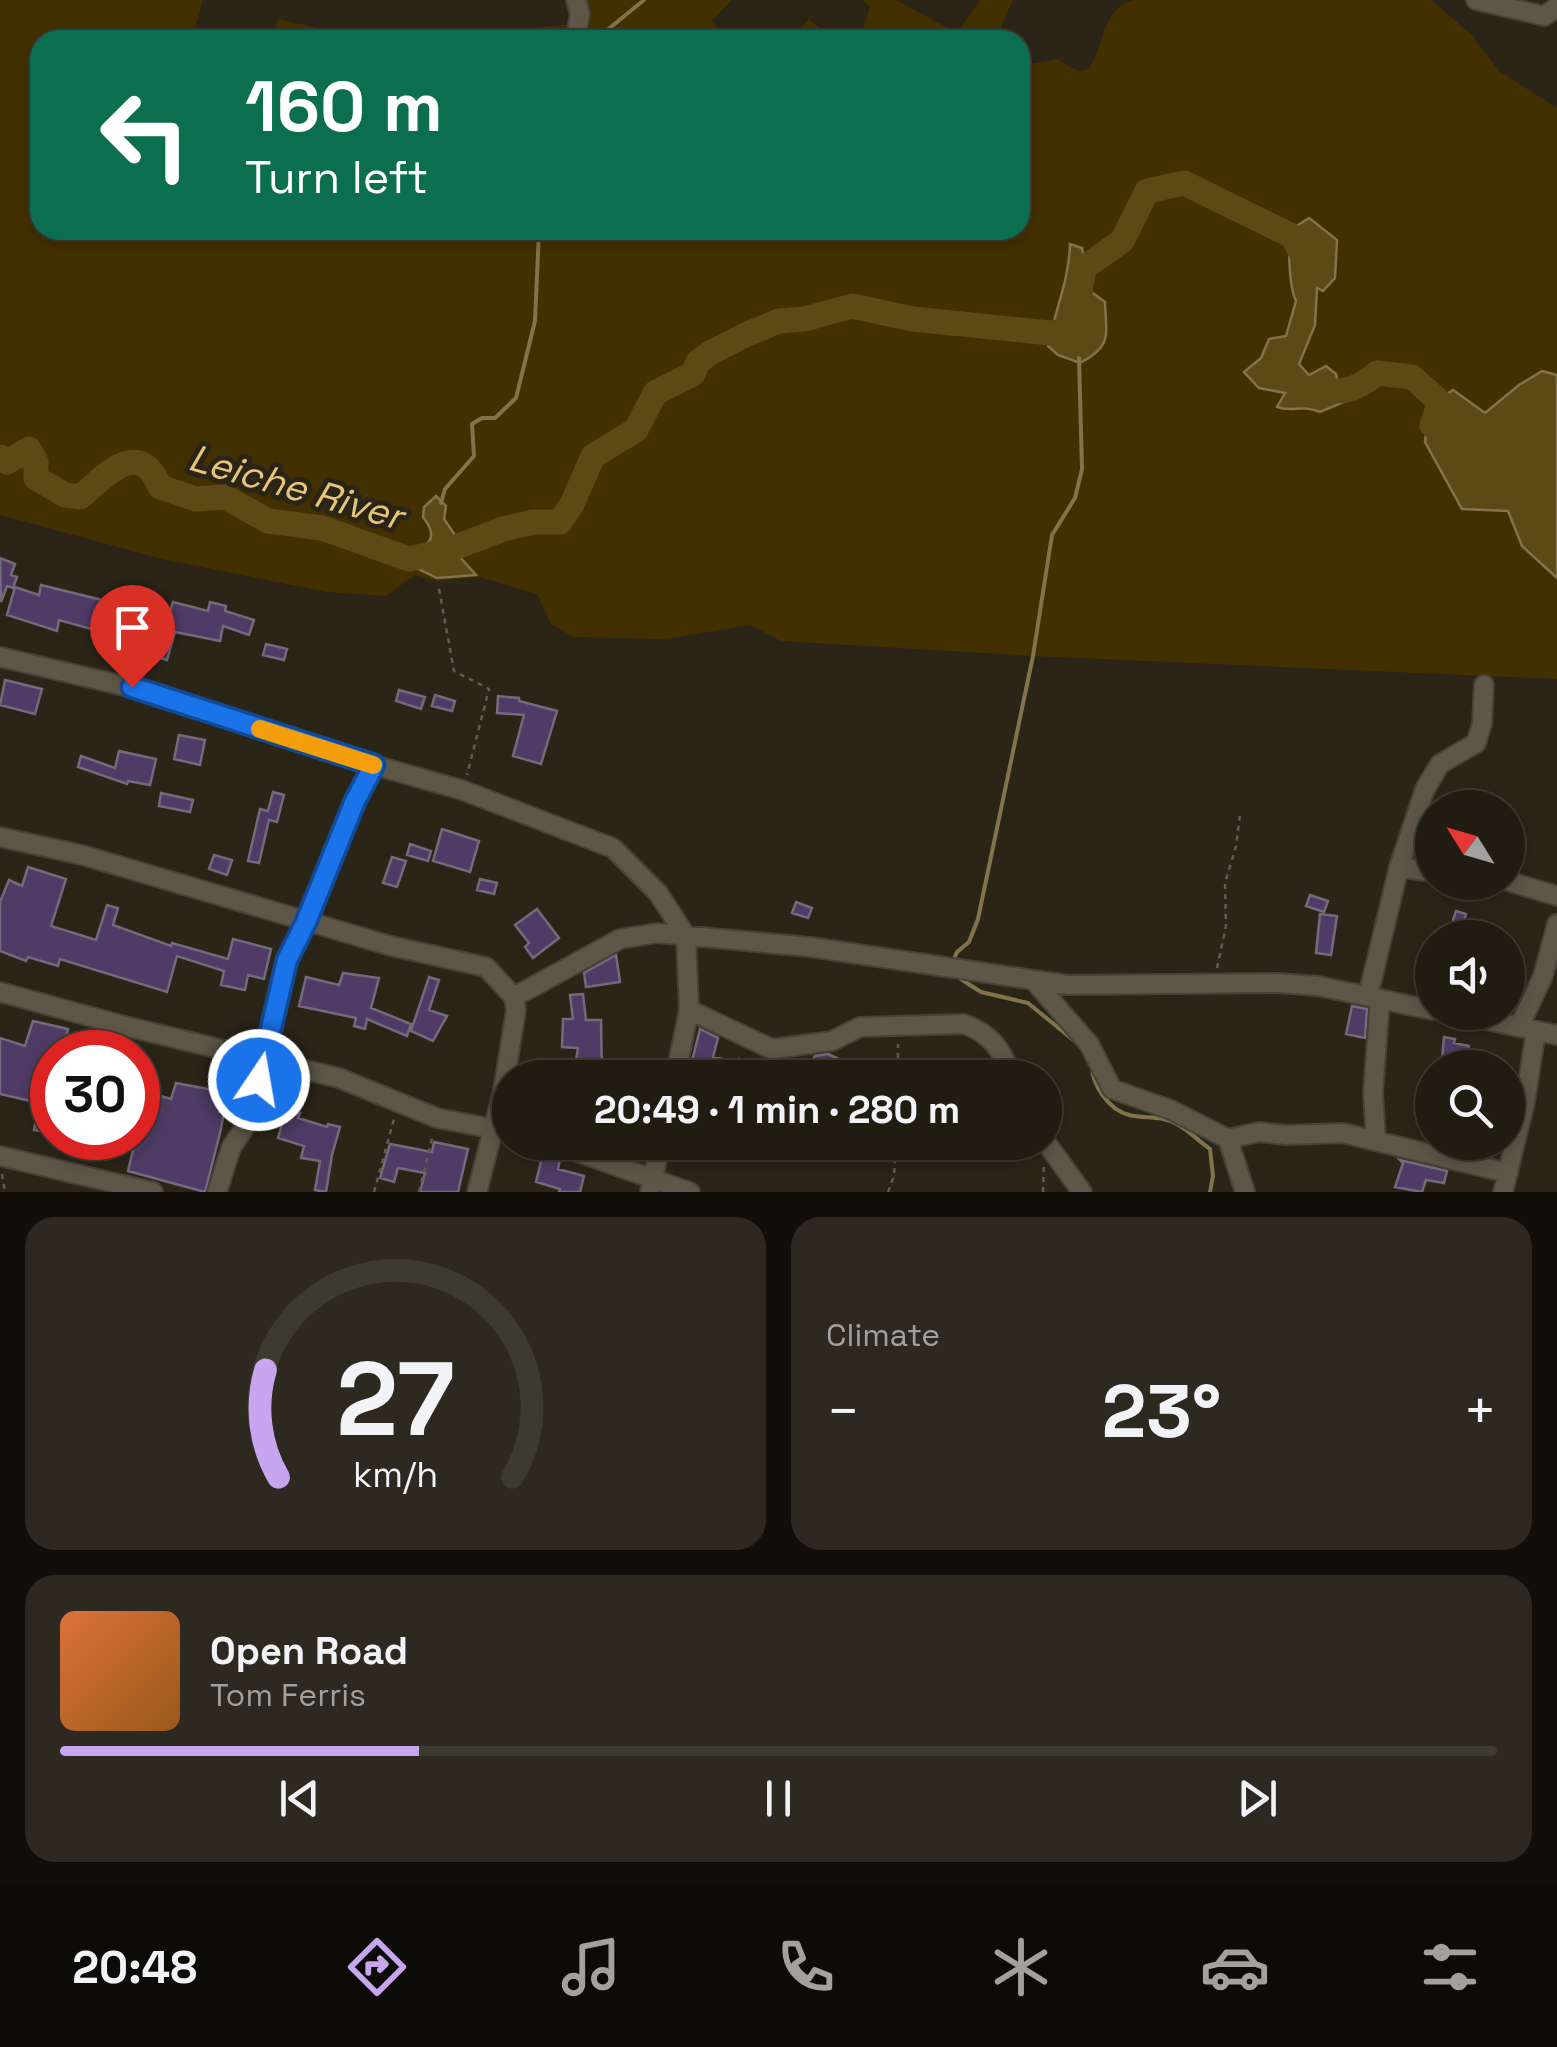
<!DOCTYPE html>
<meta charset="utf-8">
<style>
:root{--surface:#201c12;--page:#2d2920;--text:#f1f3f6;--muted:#a2a19f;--line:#3d3a32;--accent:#c7a6ef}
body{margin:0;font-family:"Space Grotesk",sans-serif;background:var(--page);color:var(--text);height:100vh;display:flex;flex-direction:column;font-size:38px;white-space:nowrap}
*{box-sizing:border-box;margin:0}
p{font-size:32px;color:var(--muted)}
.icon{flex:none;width:55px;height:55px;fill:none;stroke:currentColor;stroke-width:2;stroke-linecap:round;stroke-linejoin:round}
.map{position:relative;height:1192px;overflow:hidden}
.drawer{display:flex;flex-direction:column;gap:25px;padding:25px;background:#120f0a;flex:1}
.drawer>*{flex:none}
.hud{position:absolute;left:30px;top:30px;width:1000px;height:210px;border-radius:30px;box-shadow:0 5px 15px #0003,0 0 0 2px var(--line);background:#0b6e4f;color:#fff;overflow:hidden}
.needle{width:65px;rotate:307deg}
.fabs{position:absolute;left:1415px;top:790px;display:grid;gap:20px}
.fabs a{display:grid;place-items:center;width:110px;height:110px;border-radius:50%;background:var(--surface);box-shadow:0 5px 15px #0003,0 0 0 2px var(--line);font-size:50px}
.speed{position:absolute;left:30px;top:1030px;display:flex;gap:20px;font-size:50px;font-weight:700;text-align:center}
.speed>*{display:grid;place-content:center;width:130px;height:130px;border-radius:50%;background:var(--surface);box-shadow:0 5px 15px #0003,0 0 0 2px var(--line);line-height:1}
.speed .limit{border:15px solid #d22;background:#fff;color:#111}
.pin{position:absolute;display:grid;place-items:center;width:85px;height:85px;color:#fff;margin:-102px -42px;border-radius:50% 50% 50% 0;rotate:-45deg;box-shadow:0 0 10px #0007}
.pin .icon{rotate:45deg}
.me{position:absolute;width:110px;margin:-55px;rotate:12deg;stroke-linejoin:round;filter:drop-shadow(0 0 8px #0008)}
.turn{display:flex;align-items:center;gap:35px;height:210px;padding:0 50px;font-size:45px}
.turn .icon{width:130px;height:130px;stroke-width:2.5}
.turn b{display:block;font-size:70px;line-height:85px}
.big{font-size:75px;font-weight:600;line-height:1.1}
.drawer .widget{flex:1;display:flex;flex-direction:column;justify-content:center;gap:15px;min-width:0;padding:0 35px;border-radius:30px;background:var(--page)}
.drawer .dial{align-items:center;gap:0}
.dial svg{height:260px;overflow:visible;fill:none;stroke:var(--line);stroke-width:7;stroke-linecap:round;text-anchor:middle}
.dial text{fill:var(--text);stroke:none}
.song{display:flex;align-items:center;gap:30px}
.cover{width:120px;height:120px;border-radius:15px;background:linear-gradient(135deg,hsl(20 70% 55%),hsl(30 70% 35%))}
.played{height:10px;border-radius:5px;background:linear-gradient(90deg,var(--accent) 25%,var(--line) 25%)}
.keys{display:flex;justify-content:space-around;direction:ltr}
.heat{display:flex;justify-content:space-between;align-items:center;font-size:55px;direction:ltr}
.drawer .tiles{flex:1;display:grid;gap:25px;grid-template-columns:1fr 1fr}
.widget:last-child{grid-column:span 2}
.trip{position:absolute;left:492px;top:1060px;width:570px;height:100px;border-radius:50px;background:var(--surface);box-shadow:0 5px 15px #0003,0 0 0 2px var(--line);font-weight:600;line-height:100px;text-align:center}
.tabs{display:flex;height:160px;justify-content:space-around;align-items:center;background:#0d0b07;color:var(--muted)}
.tabs .icon{width:70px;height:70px}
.tabs .active{color:var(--accent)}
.tabs b{font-size:45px;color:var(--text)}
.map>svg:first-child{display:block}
</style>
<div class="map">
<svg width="1557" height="1192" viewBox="0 0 1557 1192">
<rect width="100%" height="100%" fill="#2b2518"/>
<path fill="#433000" d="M0,0h203l-11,40h-152v190h980v-172l11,6 27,-5c54,43 27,-46 75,-59h298l41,35 27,36 58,37v571l-524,-23 -252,-15 -31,-16 -84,14 -93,-2 -22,-13 -14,-30 -58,-17 -41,4 -23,-6 -29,21 -59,-4 -165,-33 -162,-44z
M571,0h161l-20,20 10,14 10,6h-299l138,-16z
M863,0h33l56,30h7l21,-30h33l-18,40h-135l10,-33z
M278,19l70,16 4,5h-82z
M809,19l15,13 -4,8h-30z"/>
<path fill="#5d4916" stroke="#82734d" stroke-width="2.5" d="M1309,218l28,22 -2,38 -12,13 -6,-3 -2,37 -16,39 10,11 17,-9 10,8 3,15 17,8 -36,15c-21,-8 -26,1 -43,-5l8,-14 -26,-5 -15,-16 17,-14 8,-19 17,-3 10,-35c-6,-13 -11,-60 -1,-73 3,-4 9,-6 14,-10z
M1070,244l12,4 8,43 15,11c1,33 8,44 -25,61l-22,-8 -10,-9c7,-36 21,-65 22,-102z
M1542,371l15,4v203l-35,-32 -14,-35 -46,-2 -37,-67 4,-37 24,-15 32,23 34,-28z
M436,496l10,10 -2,13 17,25 -2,12 17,19 -39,3 -45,-22 2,-7c24,2 51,-4 29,-32l1,-10z"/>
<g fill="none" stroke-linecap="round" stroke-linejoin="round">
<path stroke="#82734d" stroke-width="4" d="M595,40l49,-40
M441,503l4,-14 29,-33 -2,-32 10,-6h13l21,-20 19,-77 4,-91
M953,961l4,-9 12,-10 9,-23 55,-263 19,-121 23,-37 7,-29 -3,-111
M956,976l25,16 47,11 49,40
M1092,1066c0,19 17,44 37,49 16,4 32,0 48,9 12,7 22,17 33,25l3,27 -3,16"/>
<path stroke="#5d4916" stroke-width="25" d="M1312,388c28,6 43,4 65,-15l35,4 28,25 -8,23 4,4
M0,457l7,5 22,-13 7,13v16l29,17 15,2c26,-21 59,-61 80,-10l36,12 29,-2 43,24 54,7 87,31 37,-8 57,-22 30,-7h27l12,-18 21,-48 43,-26 19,-37 38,-19 5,-12 12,-9 35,-18 34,-14 26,-2 47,-13 61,13 137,14 19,-3 12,-22 -1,-21 5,-20 37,-26 25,-50 37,-8 108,53 16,29"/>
</g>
<path fill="#4f3b65" stroke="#726b7b" stroke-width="2.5" d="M0,558l15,6 -4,11 6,2 -4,11 -6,-2 -6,16z
M41,585l69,17 -8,30 -43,-12 -2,11 -50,-16 8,-28 24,8z
M173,602l35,9 2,-9 16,4 -1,5 29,9 -5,15 -26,-9 -3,15 -45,-9 -8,28 -38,-10 11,-41 28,8z
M266,644l21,5 -3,11 -21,-5z
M5,680l37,9 -7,25 -35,-9z
M399,690l26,7 -4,12 -25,-8z
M435,695l20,6 -3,10 -20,-5z
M498,696l21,2v3l38,10 -16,53 -28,-8 11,-41 -27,-2z
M179,735l26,5 -5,25 -26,-6z
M119,751l37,8 -6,26 -22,-4 -1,3 -49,-17 3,-11 34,12z
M273,792l11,3 -7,27 -8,-2 -10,43 -11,-2 12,-52 8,2z
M161,793l32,7 -3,12 -31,-6z
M442,829l37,12 -9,31 -37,-11z
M410,844l21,7 -3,10 -21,-6z
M214,855l18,5 -5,15 -18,-6z
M392,857l14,4 -9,26 -14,-4z
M28,867l38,12 -15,47 45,14 11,-35 11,3 -5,17 58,21 1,-3 56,16 5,-20 38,10 -7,30 -16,-4 -3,15 -24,-5 3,-14 -47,-15 -10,36 -107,-33 -2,7 -30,-9 -2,4 -26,-10v-49l9,-22 13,6z
M480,879l17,4 -3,11 -17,-4z
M1310,895l18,6 -4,11 -18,-6z
M796,902l16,6 -4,10 -16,-5z
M537,909l22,29 -26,20 -8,-11 4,-4 -14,-18z
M1456,911l10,3 -7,24h-12z
M1320,914l17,2 -6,39 -15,-2z
M616,955l4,27 -34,5 -2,-14z
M343,973l36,5 -8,30 40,16 -4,12 -40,-17 -2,10 -11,-3 2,-8 -57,-12 7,-29 33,8z
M429,977l10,3 -10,30 18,6 -14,25 -22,-10z
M583,994l3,26h15l1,58h-29l5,-30 -16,-1 1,-28h10l-3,-24z
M1352,1006l15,3 -2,29 -19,-4z
M33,1021l35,8 -5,23h-11v44l-7,36 -11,-2 5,-27 -39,-9v-56l25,8z
M700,1029l18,9 -5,19 25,5 1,-3 47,19h-29l-12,-5 -1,5h-30l-25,-5z
M1444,1037l11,2 -1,4 15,3 -1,6 14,3 -2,12 -38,-7z
M828,1054l9,4 -5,10 -19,-8 2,-4z
M176,1083l48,9 -5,20 5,1 -4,20 -15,59 -77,-21 19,-79 24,7z
M286,1110l14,3 -2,5 29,9 1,-3 12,3 -8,28 -6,37 -11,-2 5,-29 -19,-3 3,-12 -26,-8z
M434,1142l34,7 -10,43h-38l5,-19 -27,-5 -4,14 -14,-4 10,-34 42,8z
M836,1142h39l-4,14z
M543,1153l17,6 -2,10 26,7 -4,16h-21l1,-3 -24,-7z
M1400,1160l47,11 -3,12 -18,-3 -4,12 -27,-5 8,-24z"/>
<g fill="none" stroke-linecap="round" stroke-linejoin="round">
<defs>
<path id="minor" d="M1476,0l68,16 13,-9
M575,40l5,-26 -4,-14
M0,657l159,37 169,58 134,38 151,58 45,45 28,43 3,74 -14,68
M0,837l82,18 309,91 95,21 28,30 2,13 -13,81 -26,101
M1399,867l33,5
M1508,881l49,15
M1035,982l54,62 23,45 59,21 57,29 17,53
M0,992l125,34 214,52 98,40 73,14
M1368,996l31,-129 26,-78 15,-25 36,-21 6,-19 2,-39
M514,997l106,-58 37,-6 153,14 258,38 209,-2 41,3 114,24
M689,1010l83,39 60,-8 28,-14 104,-3c25,9 41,27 46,54
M1449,1012l108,23
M1519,1027l24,-51 14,-52
M1228,1139l31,-7 27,3 57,-2 165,40
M1376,1140l-3,-47 7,-94
M1045,1141l37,51
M549,1142l141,50
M0,1156l153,36
M217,1192l14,-44 13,-20 10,-26 33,-142 19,-38 49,-121 19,-36
M650,1192l11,-50
M1503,1192l22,-90 11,-71"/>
</defs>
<use href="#minor" stroke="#474237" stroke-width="22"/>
<path stroke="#615c50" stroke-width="2.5" stroke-dasharray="5 5" stroke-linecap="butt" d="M439,589l15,82 35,18 -22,86
M1217,968l9,-42 -1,-43 11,-37 4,-31
M898,1078v-34
M2,1174l3,18
M374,1192l20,-73
M419,1192l14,-58
M888,1192l6,-16 2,-34
M1043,1192l1,-28"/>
<use href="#minor" stroke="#5e5748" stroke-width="18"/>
</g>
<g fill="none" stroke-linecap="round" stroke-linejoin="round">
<defs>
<path id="route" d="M132,687l242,78 -19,36 -49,121 -19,38 -28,120"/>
</defs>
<use href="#route" stroke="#114b97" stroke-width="25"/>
<use href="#route" stroke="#1a73e8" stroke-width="18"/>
<path stroke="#f59e0b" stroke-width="18" d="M260,729l113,36"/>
</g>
<g text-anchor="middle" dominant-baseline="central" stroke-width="10" stroke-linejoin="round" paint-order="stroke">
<g font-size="38" font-style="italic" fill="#e6c478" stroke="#2b2518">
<text transform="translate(296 487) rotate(16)">Leiche River</text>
</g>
</g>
</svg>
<div class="fabs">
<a><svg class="needle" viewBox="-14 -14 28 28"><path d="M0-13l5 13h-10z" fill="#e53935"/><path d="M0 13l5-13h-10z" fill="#a2a19f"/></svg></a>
<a><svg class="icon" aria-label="sound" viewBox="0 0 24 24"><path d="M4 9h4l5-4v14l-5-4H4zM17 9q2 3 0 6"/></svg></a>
<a><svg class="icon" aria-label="search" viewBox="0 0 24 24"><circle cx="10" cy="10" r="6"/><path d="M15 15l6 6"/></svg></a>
</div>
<div class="speed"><div class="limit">30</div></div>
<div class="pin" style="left:132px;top:687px;background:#d93025"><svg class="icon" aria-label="arrive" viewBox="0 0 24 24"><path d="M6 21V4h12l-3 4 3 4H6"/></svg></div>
<svg class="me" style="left:259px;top:1080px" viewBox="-20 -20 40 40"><circle r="17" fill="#1a73e8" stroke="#fff" stroke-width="3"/><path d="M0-11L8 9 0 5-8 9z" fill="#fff"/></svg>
<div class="trip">20:49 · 1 min · 280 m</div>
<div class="hud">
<div class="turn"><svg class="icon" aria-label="left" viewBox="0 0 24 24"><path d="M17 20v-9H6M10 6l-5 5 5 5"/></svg><div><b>160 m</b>Turn left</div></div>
</div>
</div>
<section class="drawer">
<div class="tiles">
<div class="widget dial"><svg viewBox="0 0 100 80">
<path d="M14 69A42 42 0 1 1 86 69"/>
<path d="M14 69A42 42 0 0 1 10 36" stroke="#c7a6ef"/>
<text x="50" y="56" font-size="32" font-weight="700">27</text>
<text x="50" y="72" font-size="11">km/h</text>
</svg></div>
<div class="widget"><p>Climate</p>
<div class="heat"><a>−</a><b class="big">23°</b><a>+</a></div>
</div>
<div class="widget">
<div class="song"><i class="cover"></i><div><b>Open Road</b><p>Tom Ferris</p></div></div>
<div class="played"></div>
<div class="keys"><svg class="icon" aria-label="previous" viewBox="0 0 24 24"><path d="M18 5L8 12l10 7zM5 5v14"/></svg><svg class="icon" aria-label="pause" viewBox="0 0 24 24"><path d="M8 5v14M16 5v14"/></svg><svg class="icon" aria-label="next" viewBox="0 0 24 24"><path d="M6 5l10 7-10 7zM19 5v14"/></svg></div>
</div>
</div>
</section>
<nav class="tabs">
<b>20:48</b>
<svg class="icon active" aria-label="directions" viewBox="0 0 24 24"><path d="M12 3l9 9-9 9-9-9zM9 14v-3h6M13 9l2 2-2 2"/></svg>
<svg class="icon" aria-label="music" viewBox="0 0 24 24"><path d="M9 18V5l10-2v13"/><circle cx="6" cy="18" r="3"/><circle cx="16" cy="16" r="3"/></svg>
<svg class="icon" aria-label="phone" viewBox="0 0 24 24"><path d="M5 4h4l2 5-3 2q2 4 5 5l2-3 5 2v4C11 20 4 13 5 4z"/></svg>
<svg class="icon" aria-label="climate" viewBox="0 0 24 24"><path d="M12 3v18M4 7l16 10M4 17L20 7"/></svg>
<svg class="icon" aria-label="car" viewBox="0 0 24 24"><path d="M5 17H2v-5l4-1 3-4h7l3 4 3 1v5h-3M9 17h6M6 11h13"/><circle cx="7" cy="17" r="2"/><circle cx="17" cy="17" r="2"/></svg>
<svg class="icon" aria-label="filters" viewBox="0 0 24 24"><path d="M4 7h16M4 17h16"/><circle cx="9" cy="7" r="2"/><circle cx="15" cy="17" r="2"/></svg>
</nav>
